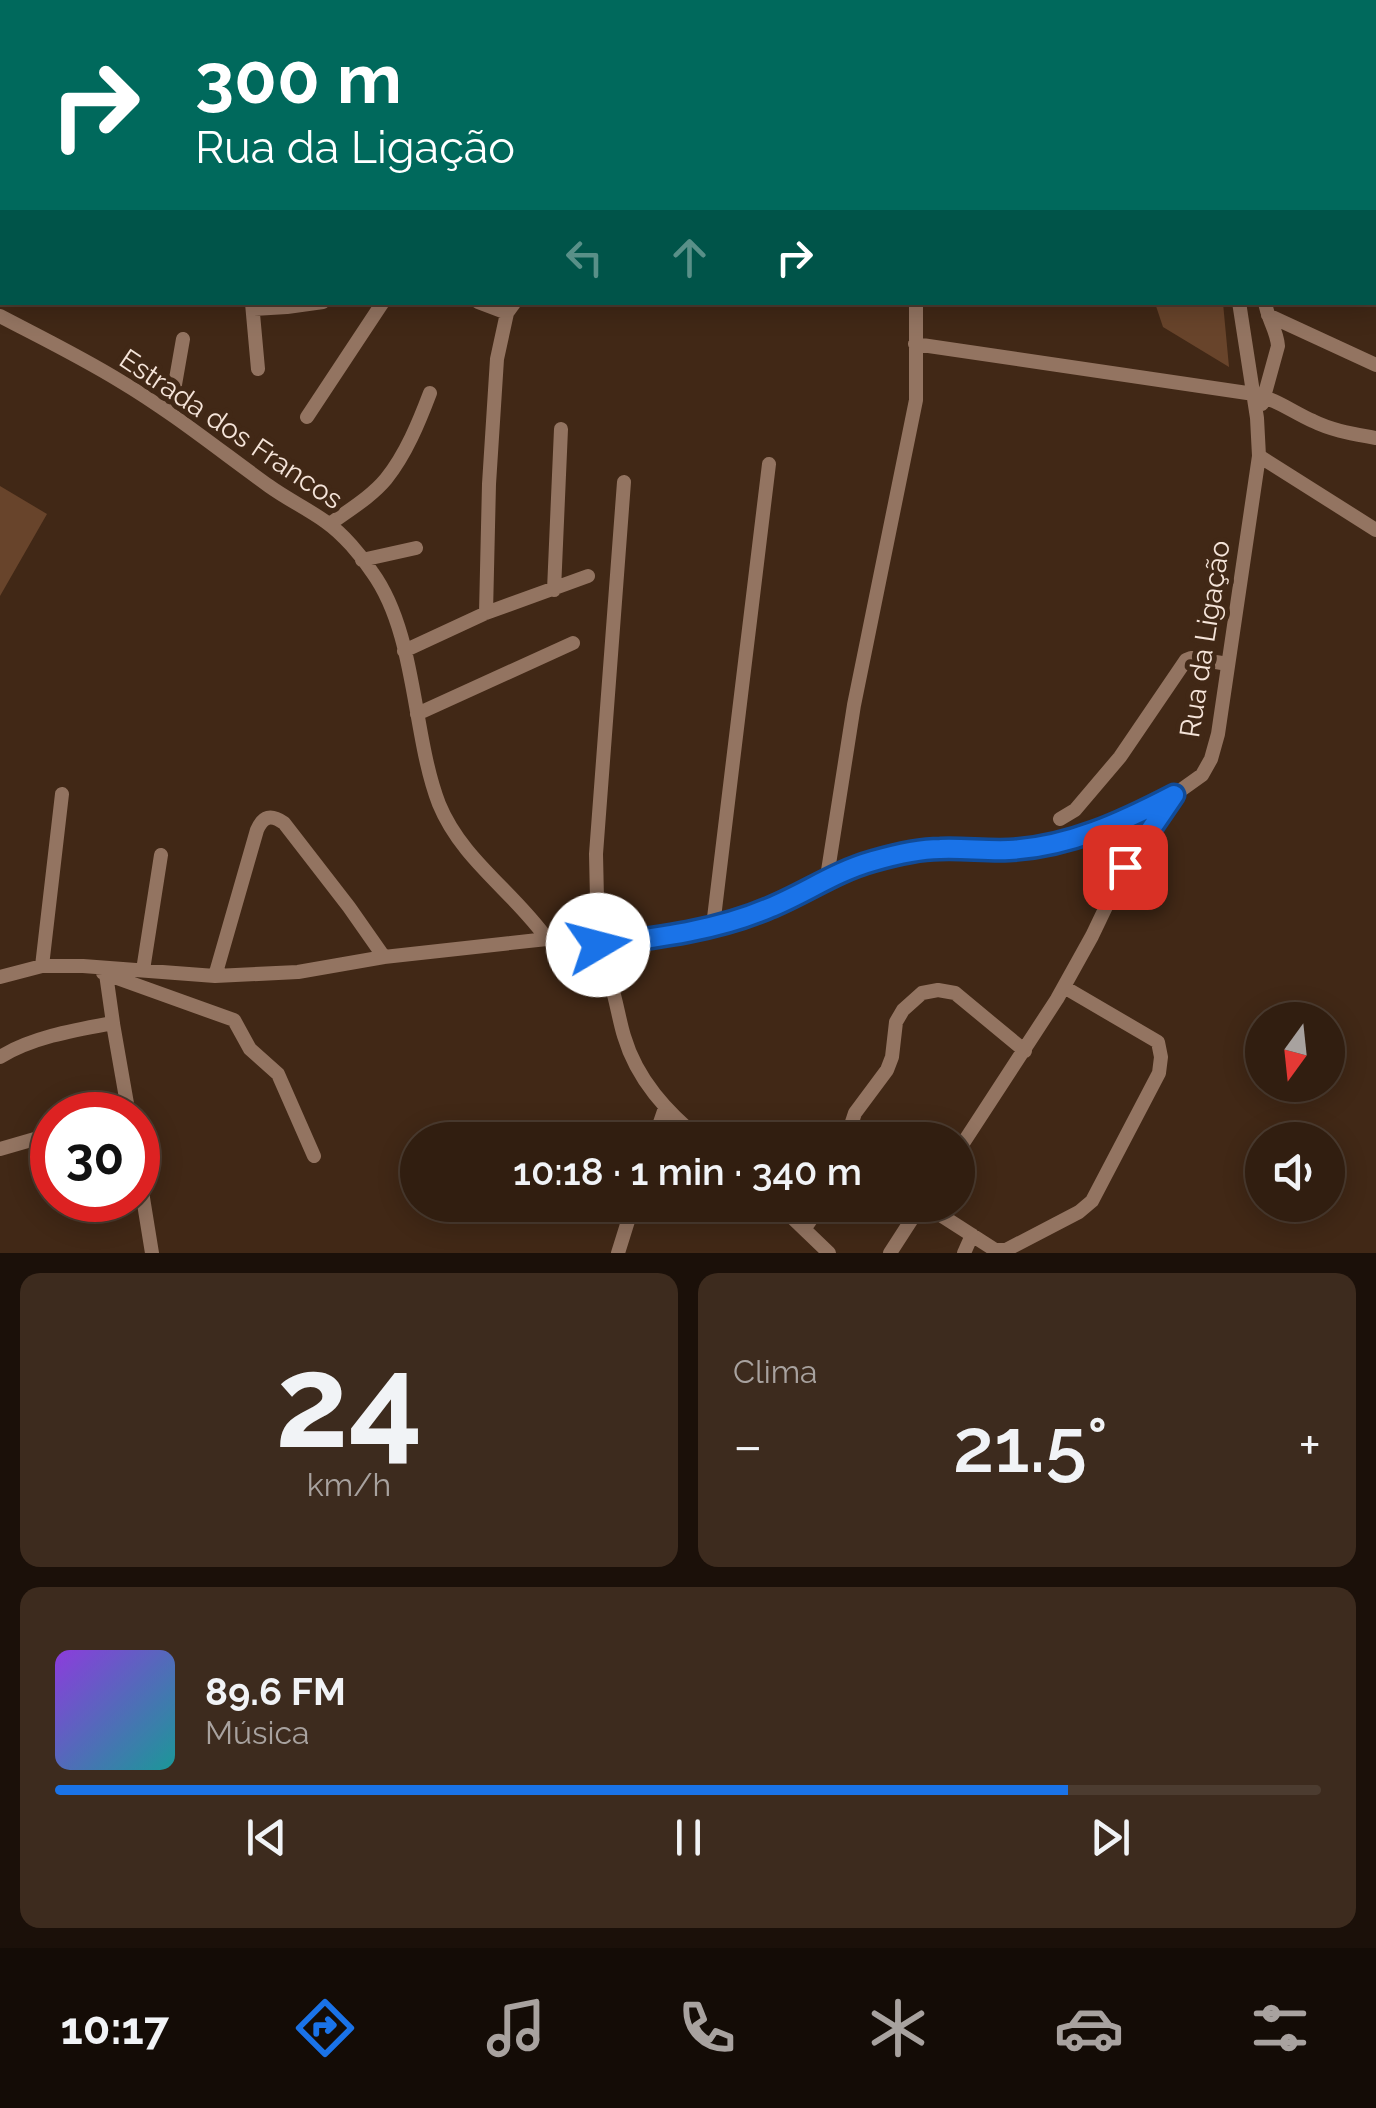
<!DOCTYPE html>
<html lang="pt">
<meta charset="utf-8">
<style>
:root{--surface:#311e10;--page:#3d2b1e;--text:#f1f3f6;--muted:#a8a29f;--line:#4c3c30;--accent:#1a73e8}
body{margin:0;font-family:Raleway,sans-serif;background:var(--page);color:var(--text);height:100vh;display:flex;flex-direction:column;font-size:38px;white-space:nowrap}
*{box-sizing:border-box;margin:0}
p{font-size:32px;color:var(--muted)}
.icon{flex:none;width:55px;height:55px;fill:none;stroke:currentColor;stroke-width:2;stroke-linecap:round;stroke-linejoin:round}
.map{position:relative;height:1253px;overflow:hidden}
.side{display:flex;flex-direction:column;gap:20px;padding:20px;background:#1b1009;flex:1}
.side>*{flex:none}
.hud{position:absolute;left:0px;top:0px;width:1378px;height:305px;box-shadow:0 5px 25px #0003,0 0 0 2px var(--line);background:#00695c;color:#fff;overflow:hidden}
.needle{width:65px;rotate:195deg}
.controls{position:absolute;left:1245px;top:1002px;display:grid;gap:20px}
.controls a{display:grid;place-items:center;width:100px;height:100px;border-radius:50%;background:var(--surface);box-shadow:0 5px 25px #0003,0 0 0 2px var(--line);font-size:50px}
.speed{position:absolute;left:30px;top:1092px;display:flex;gap:20px;font-size:50px;font-weight:700;text-align:center}
.speed>*{display:grid;place-content:center;width:130px;height:130px;border-radius:50%;background:var(--surface);box-shadow:0 5px 25px #0003,0 0 0 2px var(--line);line-height:1}
.speed .limit{border:15px solid #d22;background:#fff;color:#111}
.pin{position:absolute;display:grid;place-items:center;width:85px;height:85px;color:#fff;margin:-42px;border-radius:20px;box-shadow:0 5px 15px #0006}
.me{position:absolute;width:110px;margin:-55px;rotate:82deg;stroke-linejoin:round;filter:drop-shadow(0 0 8px #0008)}
.turn{display:flex;align-items:center;gap:35px;height:210px;padding:0 30px;font-size:45px}
.turn .icon{width:130px;height:130px;stroke-width:2.5}
.turn b{display:block;font-size:70px;line-height:85px}
.lanes{display:flex;align-items:center;height:95px;padding:0 30px;background:#0003;justify-content:center;gap:50px;direction:ltr}
.lanes .off{opacity:.35}
.big{font-size:75px;font-weight:600;line-height:1.1}
.side .card{flex:1;display:flex;flex-direction:column;justify-content:center;gap:15px;min-width:0;padding:0 35px;border-radius:20px;background:var(--page)}
.side .dial{align-items:center;gap:0}
.dial b{font-size:130px;line-height:1}
.song{display:flex;align-items:center;gap:30px}
.cover{width:120px;height:120px;border-radius:15px;background:linear-gradient(135deg,hsl(270 70% 55%),hsl(180 70% 35%))}
.played{height:10px;border-radius:5px;background:linear-gradient(90deg,var(--accent) 80%,var(--line) 80%)}
.keys{display:flex;justify-content:space-around;direction:ltr}
.heat{display:flex;justify-content:space-between;align-items:center;font-size:55px;direction:ltr}
.side .tiles{flex:1;display:grid;gap:20px;grid-template-columns:1fr 1fr}
.card:last-child{grid-column:span 2}
.trip{position:absolute;left:400px;top:1122px;width:575px;height:100px;border-radius:50px;background:var(--surface);box-shadow:0 5px 25px #0003,0 0 0 2px var(--line);font-weight:600;line-height:100px;text-align:center}
.tab-bar{display:flex;height:160px;justify-content:space-around;align-items:center;background:#140c06;color:var(--muted)}
.tab-bar .icon{width:70px;height:70px}
.tab-bar .on{color:var(--accent)}
.tab-bar b{font-size:45px;color:var(--text)}
.map>svg:first-child{display:block}
</style>
<div class="map">
<svg width="1376" height="1253" viewBox="0 0 1376 1253">
<rect width="100%" height="100%" fill="#412816"/>
<path fill="#68442b" d="M1155,303h68l6,64 -66,-40z
M0,486l47,28 -47,82z"/>
<g fill="none" stroke-linecap="round" stroke-linejoin="round">
<path stroke="#937461" stroke-width="14" d="M576,0l9,2
M909,0l8,2
M1069,0l8,2
M1208,0l1,2
M1321,0l5,2
M89,2l3,-2
M275,2l2,-2
M893,2l5,-2
M965,2l1,-2
M1236,2l2,-2
M1375,26l1,1
M0,59l2,-1
M1375,110l1,1
M1375,195h1
M1375,279l1,1
M478,302l29,11
M252,303l6,66
M253,309l34,-2 36,-5
M1268,315l108,50
M0,316c40,21 81,41 120,65 52,31 99,69 149,105 18,13 39,23 57,36 17,12 35,33 46,50 45,62 40,162 67,232 23,56 74,87 108,135 18,3 37,3 50,17 16,17 20,58 27,80 13,44 43,76 77,104
M915,344l339,50c22,5 39,18 59,27 20,10 42,13 63,17
M1262,404l16,-58c-1,-16 -11,-28 -13,-44
M170,413l13,-74
M307,417l76,-115
M1259,456l117,74
M330,524c19,-14 41,-27 56,-45 20,-25 33,-57 44,-86
M362,560l54,-12
M554,590l7,-161
M486,613l3,-129 8,-125 10,-46 8,-11
M404,651l82,-38 102,-37
M417,714l156,-71
M1060,819l15,-9 45,-53 66,-97 5,-2 37,6
M827,877l27,-172 62,-305v-98
M713,926l56,-462
M580,944l18,1 32,-4 83,-15 55,-17 46,-23 13,-9 45,-15 36,-9 29,-4 75,1 53,-9 53,-17 54,-28
M598,945l-2,-91 28,-372
M42,966l20,-172
M143,970l18,-115
M103,973l131,47 16,29 28,25 36,82
M215,976l42,-146c6,-14 14,-16 27,-7l65,84 35,50
M0,977l42,-11h41l132,10 83,-4 86,-15 163,-18
M112,1018l17,97
M0,1057c33,-20 75,-27 113,-34l-7,-49
M654,1140l11,-32
M846,1140l9,-27 32,-43 5,-13 4,-35 7,-12 19,-17 16,-3 17,3 70,58
M0,1149l52,-15
M958,1151l99,-152 35,-63 33,-69 49,-72 28,-20 9,-16 7,-25 41,-278 -2,-38 -18,-116
M138,1167l14,86
M779,1205l50,48
M925,1205l70,45h11l73,-38 13,-11 67,-128 2,-16 -3,-15 -94,-55
M805,1228l16,-23
M618,1253l15,-48
M890,1253l31,-48
M964,1253l8,-18"/>
<path stroke="#5facb3" stroke-width="18" d="M761,2l2,-2
M0,236l2,1"/>
</g>
<g fill="none" stroke-linecap="round" stroke-linejoin="round">
<defs>
<path id="route" d="M598,945c57,-7 118,-14 171,-37 37,-15 65,-36 104,-47 21,-6 45,-12 67,-12 23,-1 46,2 69,1 60,-3 113,-28 165,-55l-49,72"/>
</defs>
<use href="#route" stroke="#114b97" stroke-width="25"/>
<use href="#route" stroke="#1a73e8" stroke-width="18"/>
</g>
<g text-anchor="middle" dominant-baseline="central" stroke-width="10" stroke-linejoin="round" paint-order="stroke">
<g font-size="28" fill="#f5e4d9" stroke="#412816">
<text transform="translate(231 429) rotate(34)">Estrada dos Francos</text>
<text transform="translate(1205 639) rotate(-81)">Rua da Ligação</text>
</g>
</g>
</svg>
<div class="controls">
<a><svg class="needle" viewBox="-14 -14 28 28"><path d="M0-13l5 13h-10z" fill="#e53935"/><path d="M0 13l5-13h-10z" fill="#a8a29f"/></svg></a>
<a><svg class="icon" aria-label="sound" viewBox="0 0 24 24"><path d="M4 9h4l5-4v14l-5-4H4zM17 9q2 3 0 6"/></svg></a>
</div>
<div class="speed"><div class="limit">30</div></div>
<div class="pin" style="left:1125px;top:867px;background:#d93025"><svg class="icon" aria-label="arrive" viewBox="0 0 24 24"><path d="M6 21V4h12l-3 4 3 4H6"/></svg></div>
<svg class="me" style="left:598px;top:945px" viewBox="-20 -20 40 40"><circle r="19" fill="#fff"/><path d="M0-13L10 11 0 6-10 11z" fill="#1a73e8"/></svg>
<div class="trip">10:18 · 1 min · 340 m</div>
<div class="hud">
<div class="turn"><svg class="icon" aria-label="right" viewBox="0 0 24 24"><path d="M7 20v-9h11M14 6l5 5-5 5"/></svg><div><b>300 m</b>Rua da Ligação</div></div>
<div class="lanes"><svg class="icon off" aria-label="left" viewBox="0 0 24 24"><path d="M17 20v-9H6M10 6l-5 5 5 5"/></svg><svg class="icon off" aria-label="ahead" viewBox="0 0 24 24"><path d="M12 20V5M6 11l6-6 6 6"/></svg><svg class="icon" aria-label="right" viewBox="0 0 24 24"><path d="M7 20v-9h11M14 6l5 5-5 5"/></svg></div>
</div>
</div>
<section class="side">
<div class="tiles">
<div class="card dial"><b>24</b><p>km/h</p></div>
<div class="card"><p>Clima</p>
<div class="heat"><a>−</a><b class="big">21.5°</b><a>+</a></div>
</div>
<div class="card">
<div class="song"><i class="cover"></i><div><b>89.6 FM</b><p>Música</p></div></div>
<div class="played"></div>
<div class="keys"><svg class="icon" aria-label="previous" viewBox="0 0 24 24"><path d="M18 5L8 12l10 7zM5 5v14"/></svg><svg class="icon" aria-label="pause" viewBox="0 0 24 24"><path d="M8 5v14M16 5v14"/></svg><svg class="icon" aria-label="next" viewBox="0 0 24 24"><path d="M6 5l10 7-10 7zM19 5v14"/></svg></div>
</div>
</div>
</section>
<nav class="tab-bar">
<b>10:17</b>
<svg class="icon on" aria-label="directions" viewBox="0 0 24 24"><path d="M12 3l9 9-9 9-9-9zM9 14v-3h6M13 9l2 2-2 2"/></svg>
<svg class="icon" aria-label="music" viewBox="0 0 24 24"><path d="M9 18V5l10-2v13"/><circle cx="6" cy="18" r="3"/><circle cx="16" cy="16" r="3"/></svg>
<svg class="icon" aria-label="phone" viewBox="0 0 24 24"><path d="M5 4h4l2 5-3 2q2 4 5 5l2-3 5 2v4C11 20 4 13 5 4z"/></svg>
<svg class="icon" aria-label="climate" viewBox="0 0 24 24"><path d="M12 3v18M4 7l16 10M4 17L20 7"/></svg>
<svg class="icon" aria-label="car" viewBox="0 0 24 24"><path d="M5 17H2v-5l4-1 3-4h7l3 4 3 1v5h-3M9 17h6M6 11h13"/><circle cx="7" cy="17" r="2"/><circle cx="17" cy="17" r="2"/></svg>
<svg class="icon" aria-label="filters" viewBox="0 0 24 24"><path d="M4 7h16M4 17h16"/><circle cx="9" cy="7" r="2"/><circle cx="15" cy="17" r="2"/></svg>
</nav>
